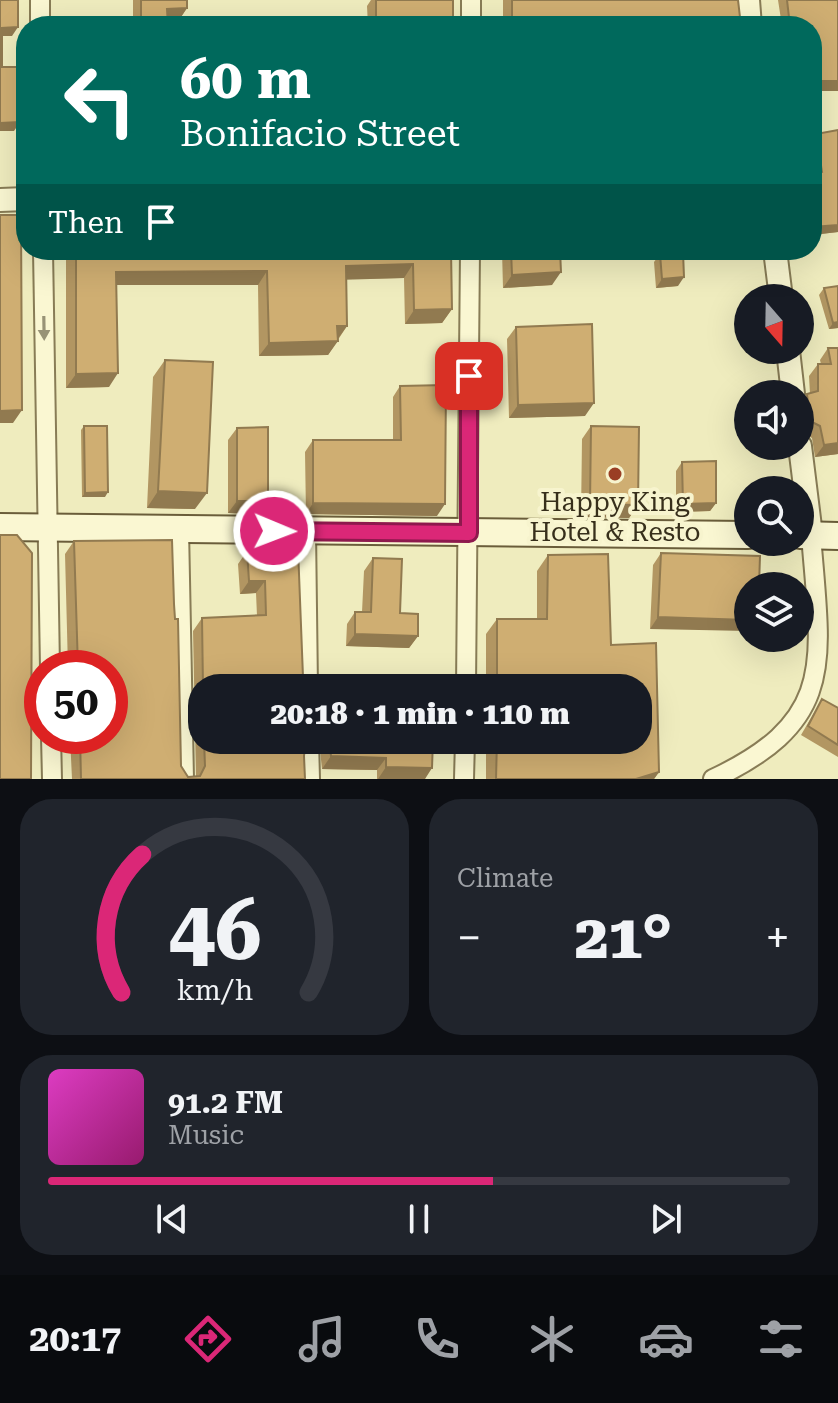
<!DOCTYPE html>
<meta charset="utf-8">
<style>
:root{--surface:#171b24;--page:#20242c;--text:#f1f3f6;--muted:#9ea1a6;--line:#363941;--accent:#db2777}
body{margin:0;font-family:"Roboto Serif",serif;background:var(--page);color:var(--text);height:100vh;display:flex;flex-direction:column;font-size:30px;white-space:nowrap}
*{box-sizing:border-box;margin:0}
p{font-size:26px;color:var(--muted)}
.icon{flex:none;width:44px;height:44px;fill:none;stroke:currentColor;stroke-width:2;stroke-linecap:round;stroke-linejoin:round}
.map{position:relative;height:779px;overflow:hidden}
.side{display:flex;flex-direction:column;gap:20px;padding:20px;background:#0d0f14;flex:1}
.side>*{flex:none}
.top-card{position:absolute;left:16px;top:16px;width:806px;height:244px;border-radius:32px;box-shadow:0 8px 32px #0002;background:#00695c;color:#fff;overflow:hidden}
.needle{width:52px;rotate:160deg}
.tools{position:absolute;left:734px;top:284px;display:grid;gap:16px}
.tools a{display:grid;place-items:center;width:80px;height:80px;border-radius:50%;background:var(--surface);box-shadow:0 8px 32px #0002;font-size:40px}
.speed{position:absolute;left:24px;top:650px;display:flex;gap:16px;font-size:40px;font-weight:700;text-align:center}
.speed>*{display:grid;place-content:center;width:104px;height:104px;border-radius:50%;background:var(--surface);box-shadow:0 8px 32px #0002;line-height:1}
.speed .limit{border:12px solid #d22;background:#fff;color:#111}
.pin{position:absolute;display:grid;place-items:center;width:68px;height:68px;color:#fff;margin:-34px;border-radius:16px;box-shadow:0 4px 12px #0006}
.me{position:absolute;width:88px;margin:-44px;rotate:91deg;stroke-linejoin:round;filter:drop-shadow(0 0 6px #0008)}
.turn{display:flex;align-items:center;gap:28px;height:168px;padding:0 32px;font-size:36px}
.turn .icon{width:104px;height:104px;stroke-width:2.5}
.turn b{display:block;font-size:56px;line-height:68px}
.then{display:flex;align-items:center;height:76px;padding:0 32px;background:#0003;gap:16px;font-size:30px}
.big{font-size:60px;font-weight:800;line-height:1.1}
.side .tile{flex:1;display:flex;flex-direction:column;justify-content:center;gap:12px;min-width:0;padding:0 28px;border-radius:32px;background:var(--page)}
.side .dial{align-items:center;gap:0}
.dial svg{height:208px;overflow:visible;fill:none;stroke:var(--line);stroke-width:7;stroke-linecap:round;text-anchor:middle}
.dial text{fill:var(--text);stroke:none}
.song{display:flex;align-items:center;gap:24px}
.cover{width:96px;height:96px;border-radius:12px;background:linear-gradient(135deg,hsl(310 70% 55%),hsl(320 70% 35%))}
.played{height:8px;border-radius:4px;background:linear-gradient(90deg,var(--accent) 60%,var(--line) 60%)}
.keys{display:flex;justify-content:space-around;direction:ltr}
.heat{display:flex;justify-content:space-between;align-items:center;font-size:44px;direction:ltr}
.side .tiles{flex:1;display:grid;gap:20px;grid-template-columns:1fr 1fr}
.tile:last-child{grid-column:span 2}
.trip{position:absolute;left:188px;top:674px;width:464px;height:80px;border-radius:32px;background:var(--surface);box-shadow:0 8px 32px #0002;font-weight:800;line-height:80px;text-align:center}
.tabs{display:flex;height:128px;justify-content:space-around;align-items:center;background:#090b0e;color:var(--muted)}
.tabs .icon{width:56px;height:56px}
.tabs .current{color:var(--accent)}
.tabs b{font-size:36px;color:var(--text)}
.map>svg:first-child{display:block}
</style>
<div class="map">
<svg width="838" height="779" viewBox="0 0 838 779">
<rect width="100%" height="100%" fill="#efecbe"/>
<g fill="none" stroke-linecap="round" stroke-linejoin="round">
<defs>
<path id="minor" d="M40,0v26
M471,26v-26
M43,250l7,418
M179,529l5,250
M306,531l2,157
M466,688l4,-438
M51,736l1,43
M309,740l1,39
M464,779l1,-39
M713,779c125,-59 108,-117 98,-244"/>
<path id="tertiary" d="M748,0l2,26
M0,200l26,-1
M775,250l6,48
M788,350l5,44
M800,446l11,89"/>
<path id="secondary" d="M0,527l748,8
M800,535l38,1"/>
</defs>
<use href="#minor" stroke="#887c56" stroke-width="22"/>
<use href="#tertiary" stroke="#887c56" stroke-width="26"/>
<use href="#secondary" stroke="#6a5d3a" stroke-width="30"/>
<use href="#minor" stroke="#faf7d2" stroke-width="18"/>
<use href="#tertiary" stroke="#faf7d2" stroke-width="22"/>
<use href="#secondary" stroke="#faf7d2" stroke-width="26"/>
</g>
<path fill="#b29662" d="M133,0h54v8l-8,12h-12l1,6h-35z
M371,0h82v26h-85l-1,-20z
M503,0h235l3,26h-238z
M778,0h60v91h-26v-65h-30z
M838,130v102l-26,3v-26h1l-1,-30 3,-5 -3,-20v-15l4,-5z
M66,250h385l1,59 -10,14 -37,1 -1,-46 -58,1 1,47 -19,29 -69,1 -1,-71h-141l-8,102 -43,1z
M502,250h58l-8,35 -49,3z
M660,254l18,32 -22,2 -2,-26z
M838,286v42l-9,1 -10,-34 5,-7z
M516,327l69,89 -76,2 -2,-79z
M828,348h10v106l-23,3 -3,-19 -10,-6 -2,-27 7,-11h3l-1,-18 9,-12h3l-1,-4z
M165,360l30,149 -48,-1 6,-131z
M400,386l37,130 -131,-2 -1,-62 8,-12h80v-43z
M84,426l21,71h-23l-1,-67z
M591,426l47,79 -9,13 -48,-1 1,-78z
M237,428l31,73 -9,13 -31,-1v-73z
M682,462l34,41 -6,8 -34,1v-41z
M74,541l100,63 7,162 7,11 8,-1 -3,-145 9,-13 55,-2 -1,-23 -16,1 -2,-30 9,-13 51,-3 5,129 7,8 125,3h-233v52h104l-2,16 1,23h-233l-2,-43h40v-68h-42l-3,-114z
M661,553l99,3 -110,73 3,-64z
M608,554l3,91 45,-2 3,129 -5,7h-168v-39h152v-52h-152v-54l11,-15h40v-48l11,-16z
M373,558l27,55 18,23 -9,12 -63,-2 1,-22 8,-12h7l2,-41z
M822,699l16,9v49l-37,-22z
M319,740h114l-8,39h-48v-9l-55,-1z"/>
<path fill="#917a50" d="M187,8l-8,12h-20l8,-11z
M18,27l-6,9h-12l2,-8z
M812,81h26v10h-26z
M20,122l-6,9h-14v-8z
M838,225v7l-26,3v-8z
M413,264l-9,14 -68,2 10,-14z
M267,271l-9,14h-151l9,-13z
M561,272l-9,13 -49,3 9,-13z
M684,277l-6,9 -22,2 6,-9z
M452,309l-10,14 -37,1 9,-14z
M838,322v6l-9,1 4,-6z
M337,326h10l-10,14z
M338,341l-10,14 -69,1 10,-13z
M118,373l-9,14 -43,1 10,-14z
M594,403l-9,13 -76,2 9,-13z
M22,410l-9,13h-13v-12z
M838,443v11l-23,3 9,-12z
M158,491l49,2 -12,16 -48,-1z
M108,492l-3,5h-23l3,-4z
M237,501h31l-9,13 -31,-1z
M313,503l132,1 -8,12 -131,-2z
M716,503l-6,8 -34,1 7,-8z
M590,504l48,1 -9,13 -48,-1z
M249,581h16l-9,12 -16,1z
M658,617l90,3v11l-98,-2z
M355,634l63,2 -9,12 -63,-2z
M331,756l55,2 -9,12 -55,-1z
M386,767l46,1 -7,11h-47z
M659,772l-5,7h-18z"/>
<path fill="#cfae72" stroke="#917a50" stroke-width="2" d="M0,0h18v27l-16,1v39h17l1,55 -20,1z
M141,0h46v8l-20,1 1,17h-27z
M376,0h77v26h-77z
M512,0h226l3,26h-229z
M787,0h51v81h-26v-55h-22z
M838,130v95l-26,2v-18l8,-1 -4,-35 6,-1 -6,-38z
M0,215h21l1,195 -22,1z
M76,250h375l1,59 -38,1 -1,-46 -67,2 1,60h-10l1,15 -69,2 -2,-72 -151,1 2,101 -42,1z
M511,250h49l1,22 -49,3z
M683,252l1,25 -22,2 -2,-25z
M838,286v36l-5,1 -9,-35z
M592,324l2,79 -76,2 -2,-78z
M828,348h10v95l-14,2 -4,-19 -10,-5 -3,-27 11,-3v-27h13z
M165,360l48,2 -6,131 -49,-2z
M446,385l-1,119 -132,-1v-63h88l-1,-54z
M84,426h23l1,66 -23,1z
M591,426l48,1 -1,78 -48,-1z
M268,427v74h-31v-73z
M716,461v42l-33,1 -1,-42z
M0,535h17l15,18 -1,226h-31z
M172,540l2,64 1,15h3l3,147 7,11 12,-1 5,-10 -1,-26h102l-2,16 1,23h-224l-1,-43h30v-68h-32l-4,-127z
M298,548l5,129 7,8 12,1 6,-8 107,3v7h-232l-1,-70 64,-3 -1,-34h-16l-2,-30z
M661,553l99,3 -1,30h-11v34l-90,-3z
M608,554l3,91 45,-2 3,129 -23,7h-140l1,-39h141v-52h-141v-69h50l1,-64z
M373,558l29,1 -2,54 18,1v22l-63,-2v-22h16z
M822,699l16,9v37l-30,-19z
M329,740h104l-1,28 -46,-1v-9l-55,-2z"/>
<defs><path id="oneway-solid" d="M-6-.8H1V-3.2L6.5 0L1 3.2V.8H-6Z" transform="scale(2)"/></defs>
<use fill="#989376" href="#oneway-solid" transform="translate(44 328) rotate(89)"/>
<g fill="none" stroke-linecap="round" stroke-linejoin="round">
<defs>
<path id="route" d="M274,531l195,2v-157"/>
</defs>
<use href="#route" stroke="#8e194d" stroke-width="20"/>
<use href="#route" stroke="#db2777" stroke-width="14"/>
</g>
<circle fill="#9a3e24" stroke="#f7f4ce" stroke-width="3" cx="615" cy="474" r="8"/>
<g text-anchor="middle" dominant-baseline="central" stroke-width="8" stroke-linejoin="round" paint-order="stroke">
<g font-size="26" fill="#372f1b" stroke="#f7f4ce">
<text x="615" y="502">Happy King<tspan x="615" dy="30">Hotel &amp; Resto</tspan></text>
</g>
</g>
</svg>
<div class="tools">
<a><svg class="needle" viewBox="-14 -14 28 28"><path d="M0-13l5 13h-10z" fill="#e53935"/><path d="M0 13l5-13h-10z" fill="#9ea1a6"/></svg></a>
<a><svg class="icon" aria-label="sound" viewBox="0 0 24 24"><path d="M4 9h4l5-4v14l-5-4H4zM17 9q2 3 0 6"/></svg></a>
<a><svg class="icon" aria-label="search" viewBox="0 0 24 24"><circle cx="10" cy="10" r="6"/><path d="M15 15l6 6"/></svg></a>
<a><svg class="icon" aria-label="layers" viewBox="0 0 24 24"><path d="M12 4l9 5-9 5-9-5zM3 14l9 5 9-5"/></svg></a>
</div>
<div class="speed"><div class="limit">50</div></div>
<div class="pin" style="left:469px;top:376px;background:#d93025"><svg class="icon" aria-label="arrive" viewBox="0 0 24 24"><path d="M6 21V4h12l-3 4 3 4H6"/></svg></div>
<svg class="me" style="left:274px;top:531px" viewBox="-20 -20 40 40"><circle r="17" fill="#db2777" stroke="#fff" stroke-width="3"/><path d="M0-11L8 9 0 5-8 9z" fill="#fff"/></svg>
<div class="trip">20:18 · 1 min · 110 m</div>
<div class="top-card">
<div class="turn"><svg class="icon" aria-label="left" viewBox="0 0 24 24"><path d="M17 20v-9H6M10 6l-5 5 5 5"/></svg><div><b>60 m</b>Bonifacio Street</div></div>
<div class="then">Then<svg class="icon" aria-label="arrive" viewBox="0 0 24 24"><path d="M6 21V4h12l-3 4 3 4H6"/></svg></div>
</div>
</div>
<section class="side">
<div class="tiles">
<div class="tile dial"><svg viewBox="0 0 100 80">
<path d="M14 69A42 42 0 1 1 86 69"/>
<path d="M14 69A42 42 0 0 1 22 16" stroke="#db2777"/>
<text x="50" y="56" font-size="32" font-weight="700">46</text>
<text x="50" y="72" font-size="11">km/h</text>
</svg></div>
<div class="tile"><p>Climate</p>
<div class="heat"><a>−</a><b class="big">21°</b><a>+</a></div>
</div>
<div class="tile">
<div class="song"><i class="cover"></i><div><b>91.2 FM</b><p>Music</p></div></div>
<div class="played"></div>
<div class="keys"><svg class="icon" aria-label="previous" viewBox="0 0 24 24"><path d="M18 5L8 12l10 7zM5 5v14"/></svg><svg class="icon" aria-label="pause" viewBox="0 0 24 24"><path d="M8 5v14M16 5v14"/></svg><svg class="icon" aria-label="next" viewBox="0 0 24 24"><path d="M6 5l10 7-10 7zM19 5v14"/></svg></div>
</div>
</div>
</section>
<nav class="tabs">
<b>20:17</b>
<svg class="icon current" aria-label="directions" viewBox="0 0 24 24"><path d="M12 3l9 9-9 9-9-9zM9 14v-3h6M13 9l2 2-2 2"/></svg>
<svg class="icon" aria-label="music" viewBox="0 0 24 24"><path d="M9 18V5l10-2v13"/><circle cx="6" cy="18" r="3"/><circle cx="16" cy="16" r="3"/></svg>
<svg class="icon" aria-label="phone" viewBox="0 0 24 24"><path d="M5 4h4l2 5-3 2q2 4 5 5l2-3 5 2v4C11 20 4 13 5 4z"/></svg>
<svg class="icon" aria-label="climate" viewBox="0 0 24 24"><path d="M12 3v18M4 7l16 10M4 17L20 7"/></svg>
<svg class="icon" aria-label="car" viewBox="0 0 24 24"><path d="M5 17H2v-5l4-1 3-4h7l3 4 3 1v5h-3M9 17h6M6 11h13"/><circle cx="7" cy="17" r="2"/><circle cx="17" cy="17" r="2"/></svg>
<svg class="icon" aria-label="filters" viewBox="0 0 24 24"><path d="M4 7h16M4 17h16"/><circle cx="9" cy="7" r="2"/><circle cx="15" cy="17" r="2"/></svg>
</nav>
